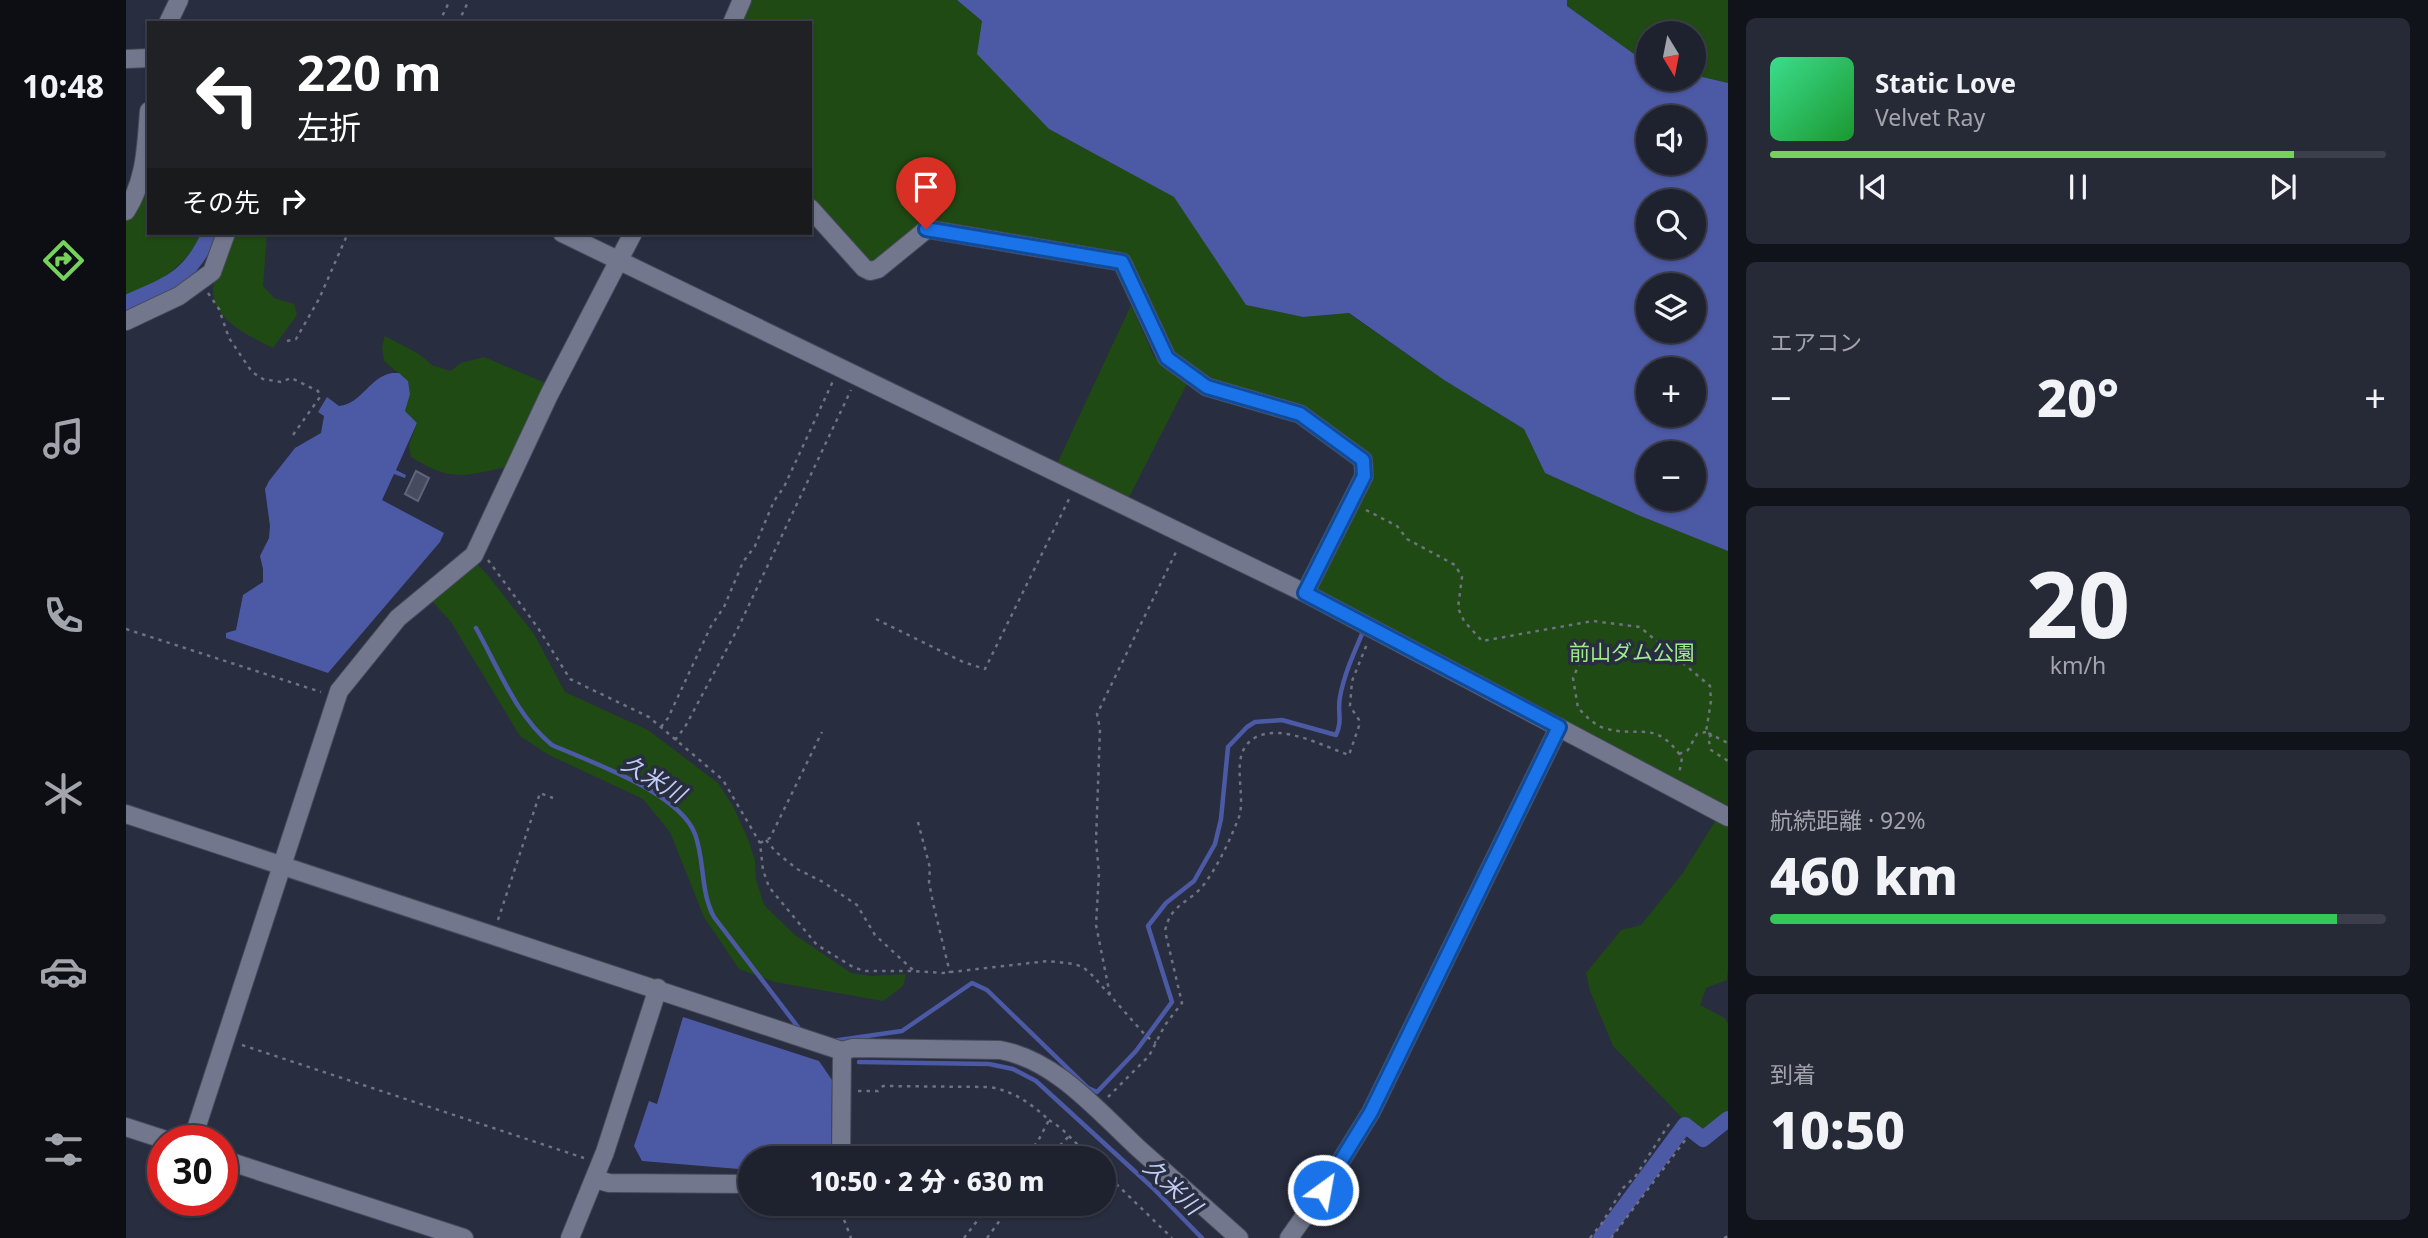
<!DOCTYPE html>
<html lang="ja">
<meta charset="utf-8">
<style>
:root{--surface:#1e222f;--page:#262a37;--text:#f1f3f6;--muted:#a1a4aa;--line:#3c3f4b;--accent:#75d25b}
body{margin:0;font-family:"Noto Sans","Noto Sans JP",sans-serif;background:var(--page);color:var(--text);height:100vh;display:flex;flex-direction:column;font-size:26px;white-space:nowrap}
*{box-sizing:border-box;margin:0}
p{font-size:23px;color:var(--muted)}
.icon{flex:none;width:38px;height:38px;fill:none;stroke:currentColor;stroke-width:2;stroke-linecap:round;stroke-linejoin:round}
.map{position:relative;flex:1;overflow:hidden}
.panel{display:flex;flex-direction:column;gap:18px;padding:18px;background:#10131a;width:700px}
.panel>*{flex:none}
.hud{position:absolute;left:21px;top:21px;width:665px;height:214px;border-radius:0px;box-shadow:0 2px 5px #0004,0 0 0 2px var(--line);background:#202124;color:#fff;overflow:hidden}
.needle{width:46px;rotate:170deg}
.tools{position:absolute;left:1510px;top:21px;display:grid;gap:14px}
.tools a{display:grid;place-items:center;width:70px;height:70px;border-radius:50%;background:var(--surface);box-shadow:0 2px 5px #0004,0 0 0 2px var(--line);font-size:35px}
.speed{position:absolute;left:21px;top:1125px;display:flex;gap:14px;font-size:35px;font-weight:700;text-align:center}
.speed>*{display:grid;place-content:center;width:91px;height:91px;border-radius:50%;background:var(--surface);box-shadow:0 2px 5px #0004,0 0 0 2px var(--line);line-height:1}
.speed .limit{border:10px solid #d22;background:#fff;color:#111}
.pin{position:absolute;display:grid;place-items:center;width:60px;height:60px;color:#fff;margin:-72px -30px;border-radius:50% 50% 50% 0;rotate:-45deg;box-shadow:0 0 7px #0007}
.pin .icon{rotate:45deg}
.me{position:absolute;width:77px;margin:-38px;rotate:32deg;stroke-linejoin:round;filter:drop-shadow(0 0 5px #0008)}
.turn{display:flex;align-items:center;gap:24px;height:147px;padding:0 35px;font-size:32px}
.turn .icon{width:91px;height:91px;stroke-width:2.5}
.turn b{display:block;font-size:49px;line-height:60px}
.then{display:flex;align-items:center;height:66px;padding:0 35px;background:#0003;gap:14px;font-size:26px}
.big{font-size:52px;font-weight:800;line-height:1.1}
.panel .widget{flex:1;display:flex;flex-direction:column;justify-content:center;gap:10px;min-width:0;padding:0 24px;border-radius:10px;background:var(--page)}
.panel .dial{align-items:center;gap:0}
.dial b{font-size:91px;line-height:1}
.song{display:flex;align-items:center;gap:21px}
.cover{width:84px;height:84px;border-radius:10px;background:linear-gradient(135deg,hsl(150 70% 55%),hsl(130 70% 35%))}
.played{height:7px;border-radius:4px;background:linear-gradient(90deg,var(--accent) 85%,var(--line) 85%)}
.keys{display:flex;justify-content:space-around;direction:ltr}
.heat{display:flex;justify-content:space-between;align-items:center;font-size:38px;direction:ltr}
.charge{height:10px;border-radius:5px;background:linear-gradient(90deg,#34c759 92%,var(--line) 0)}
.trip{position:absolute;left:612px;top:1146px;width:378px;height:70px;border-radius:35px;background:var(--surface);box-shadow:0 2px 5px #0004,0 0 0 2px var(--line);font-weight:800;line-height:70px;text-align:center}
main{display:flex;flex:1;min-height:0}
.dock{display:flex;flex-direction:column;width:126px;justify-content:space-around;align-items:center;background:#0c0e13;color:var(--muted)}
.dock .icon{width:49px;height:49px}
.dock .on{color:var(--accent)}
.dock b{font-size:32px;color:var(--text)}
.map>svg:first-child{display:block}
</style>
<main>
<nav class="dock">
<b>10:48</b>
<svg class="icon on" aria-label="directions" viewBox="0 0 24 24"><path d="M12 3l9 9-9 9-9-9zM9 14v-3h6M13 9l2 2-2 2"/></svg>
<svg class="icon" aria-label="music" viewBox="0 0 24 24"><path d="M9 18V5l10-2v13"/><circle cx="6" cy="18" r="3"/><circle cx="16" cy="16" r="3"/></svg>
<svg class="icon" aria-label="phone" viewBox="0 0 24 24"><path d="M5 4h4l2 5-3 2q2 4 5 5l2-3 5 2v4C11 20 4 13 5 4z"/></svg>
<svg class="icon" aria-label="climate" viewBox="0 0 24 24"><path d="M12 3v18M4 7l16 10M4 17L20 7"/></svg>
<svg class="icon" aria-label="car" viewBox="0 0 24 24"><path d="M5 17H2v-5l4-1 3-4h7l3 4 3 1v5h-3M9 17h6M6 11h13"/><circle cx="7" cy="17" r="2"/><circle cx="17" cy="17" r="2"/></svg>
<svg class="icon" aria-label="filters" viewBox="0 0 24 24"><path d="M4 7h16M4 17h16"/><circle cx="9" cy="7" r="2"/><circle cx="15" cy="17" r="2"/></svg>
</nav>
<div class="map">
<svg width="1602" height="1238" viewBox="0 0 1602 1238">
<rect width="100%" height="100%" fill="#282d3f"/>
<path fill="#204a13" d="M623,0h208l25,21 67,108 126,68 71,108 57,12 45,-4 96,67 80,49 21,44 93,42 90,36v258l-45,-27 -367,-191 -2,-5 54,-110 -64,-65 -95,-28 -39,-28 -45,-99 -194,-31 -55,39h-10l-56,-66v-175h-72z
M1441,0h161v83l-34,-8v-42h-46v31l-81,-58z
M23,175v58h53c-16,34 -43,49 -76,64v-78z
M103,233h38l-4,53 11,12 20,6 3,11 -24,33c-22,-11 -60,-28 -60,-57 0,-18 11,-41 16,-58z
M1005,305l23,52 33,27 -59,115 -72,-33z
M259,336l34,18 13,11 18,6 11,-8 23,-6 64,27 -43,83c-43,10 -55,14 -94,-10l-2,-12 8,-22 -12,-12 5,-17 -2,-13 -24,-20 -2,-14z
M348,561l12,12 48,61 31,58 83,38 70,53 15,23 15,33 7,21 1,19 8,26 31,30 56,38 20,3 35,-2 -3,12 -20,15 -108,-19 -36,-13 -35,-52 -34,-85 -27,-33 -94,-44 -29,-19 -69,-114 -20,-22z
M1590,820l12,6v142l-1,12 -21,8 -6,17 25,13 3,6v93l-24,19 -16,-12 -75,-78 -23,-55 -4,-18 35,-43 20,-5 41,-51z"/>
<path fill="#4c59a4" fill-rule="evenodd" d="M831,0h610v6l81,58v15h46v-4l34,8v468l-90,-36 -93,-42 -21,-44 -80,-49 -95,-67 -46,4 -57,-12 -72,-108 -125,-68 -72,-75 5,-33zM1522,117h46v46h-46zM1522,201h46v46h-46zM1522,285h46v46h-46zM1522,369h46v46h-46zM1522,453h46v46h-46z
M266,373h7l9,8 2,13 -5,17 12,12 -21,47 10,5 -1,3 -11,-4 -12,26 62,33 -4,9 -112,131 -102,-35v-5l10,-3 7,-35 20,-13v-13l-3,-13 9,-18 1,-12 -5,-37 4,-8 26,-33 26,-15 3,-17 -6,-4 9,-15 12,9c24,-3 30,-29 53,-33z
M557,1017l136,44 13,19 -1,78h-80v12l-109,-9 -8,-15 15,-45 8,3z"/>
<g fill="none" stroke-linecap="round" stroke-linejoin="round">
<path stroke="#4c59a4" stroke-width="4.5" d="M350,628c22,39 40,88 76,117 39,17 128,48 143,89 10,27 5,57 19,83l87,114
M706,1041l70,-10 70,-48 15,7 101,98 9,4 39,-41 36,-49 -24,-76 18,-23 28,-22 21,-37 6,-25 7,-72 19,-20 8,-5 27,-2 54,15c7,-15 1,-23 4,-38 4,-22 13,-42 22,-63
M733,1062l130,2 24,5 23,12 117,107 49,50"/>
<path stroke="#4c59a4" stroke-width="16" d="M0,303c43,-19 64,-24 84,-70
M1475,1238l84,-113 18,14 25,-20"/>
</g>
<path fill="#464b5f" stroke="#5e6479" stroke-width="2" d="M290,471l13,7 -11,23 -13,-7z"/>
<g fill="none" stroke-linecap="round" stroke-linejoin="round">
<defs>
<path id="minor" d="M42,23l11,-23
M606,23l10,-23
M0,59l23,-1
M684,208l54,60 6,3 8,-2 49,-40 195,33 45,96 40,29 93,27 63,46 1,16 -59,117
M0,211c20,-31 20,-65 23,-100
M436,233l743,360 423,224
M0,321l53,-25 33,-24 14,-39
M0,814l716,237 11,-3 147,2c56,10 98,61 138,98 34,30 67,60 101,90
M0,1127l43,14
M66,1141l147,-450 59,-73 76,-63 75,-160 84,-162
M715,1158l1,-107
M96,1159l242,79
M469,1179l14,4 142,1
M444,1238l35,-86 53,-164
M1163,1238l34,-48 48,-78 188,-385"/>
</defs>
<use href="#minor" stroke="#464959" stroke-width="20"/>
<path stroke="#6e7283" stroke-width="2.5" stroke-dasharray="3.5 5" stroke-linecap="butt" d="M313,23l11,-23
M332,23l11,-23
M82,293l11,16 10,29 23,34 11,7 18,3 10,-4 27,13 2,6 -27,38
M161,341l9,-2 23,-40 29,-66
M1240,510l31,16 10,13 48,26 7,12 -4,31 6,13 18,20 111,-20 47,6 70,59 1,15 -5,31 22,11
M362,560l50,68 32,51 79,38 74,63 37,63 3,27 6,17 48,58 36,22 11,4h50l28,2 106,-12 26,3 9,3 10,9 53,60 10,7
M750,619l87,43 22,7 85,-172
M0,629l195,63
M1454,662l-7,16 5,30c8,8 16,17 26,20 36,11 51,-10 78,30l-3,16
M535,727l7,-9 43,-92 13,-19 19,-45 12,-16 19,-45 10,-14 49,-106
M1586,735l-4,2 3,13 17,11
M549,740l10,-13 53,-99 113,-238
M1553,754l9,-4 9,-16 9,-2
M792,822l12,46 -1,14 4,21 17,70
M640,840l10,12 21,17 26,13 34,23 18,30 38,35
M634,843l10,-5 52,-106
M372,920l42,-127 13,5
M984,995l-14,-70 3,-52 -3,-32 4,-112 -3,-15 80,-164
M116,1045l342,113
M732,1091h20l5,-5 106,1c25,4 41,16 60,33l-11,21 -13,17
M982,1097l41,-41 16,-31 17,-22 -17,-72c6,-29 25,-27 40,-48 14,-19 25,-43 34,-66 8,-25 -12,-64 17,-80 27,-13 67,9 93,18l10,-29v-6l-9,-14 2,-25 15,-37
M923,1120l13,9 29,29
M922,1158l21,-22
M978,1172l68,66
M712,1204l13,34
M838,1238l26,-34
M861,1238l25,-34
M1464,1238l12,-15 21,-35 12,-11 36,-56
M1485,1238l75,-99
M1598,1238l4,-2"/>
<use href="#minor" stroke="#72778d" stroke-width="18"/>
</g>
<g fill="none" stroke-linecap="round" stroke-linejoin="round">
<defs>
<path id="route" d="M800,229l196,33 45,96 40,29 93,27 63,46 1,16 -59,117 254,134 -188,385 -48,78"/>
</defs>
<use href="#route" stroke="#114b97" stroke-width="18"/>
<use href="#route" stroke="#1a73e8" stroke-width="12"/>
</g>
<g text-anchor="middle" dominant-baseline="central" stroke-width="7" stroke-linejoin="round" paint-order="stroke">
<g font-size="21" fill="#9fec8b" stroke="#282d3f">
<text x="1506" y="652">前山ダム公園</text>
</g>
<g font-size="23" font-style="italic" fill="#c2cdf7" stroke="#282d3f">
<text transform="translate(528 778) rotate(31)">久米川</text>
<text transform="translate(1047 1186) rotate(43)">久米川</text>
</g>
</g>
</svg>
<div class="tools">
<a><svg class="needle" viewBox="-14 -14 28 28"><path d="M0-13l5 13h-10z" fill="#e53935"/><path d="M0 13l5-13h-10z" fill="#a1a4aa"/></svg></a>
<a><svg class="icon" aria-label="sound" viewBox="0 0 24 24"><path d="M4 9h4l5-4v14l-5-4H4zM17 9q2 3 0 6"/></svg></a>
<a><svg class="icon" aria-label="search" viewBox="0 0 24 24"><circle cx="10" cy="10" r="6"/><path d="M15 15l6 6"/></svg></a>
<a><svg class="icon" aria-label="layers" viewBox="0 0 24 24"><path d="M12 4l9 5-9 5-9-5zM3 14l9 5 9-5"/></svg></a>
<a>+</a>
<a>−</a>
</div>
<div class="speed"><div class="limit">30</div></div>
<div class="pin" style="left:800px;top:229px;background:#d93025"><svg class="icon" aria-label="arrive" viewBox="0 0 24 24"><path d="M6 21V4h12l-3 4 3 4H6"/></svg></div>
<svg class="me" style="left:1197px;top:1190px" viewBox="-20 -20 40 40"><circle r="17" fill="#1a73e8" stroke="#fff" stroke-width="3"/><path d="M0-11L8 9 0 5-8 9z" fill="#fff"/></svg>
<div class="trip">10:50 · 2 分 · 630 m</div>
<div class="hud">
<div class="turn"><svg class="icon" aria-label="left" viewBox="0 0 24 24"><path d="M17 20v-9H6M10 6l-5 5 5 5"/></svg><div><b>220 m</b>左折</div></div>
<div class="then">その先<svg class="icon" aria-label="right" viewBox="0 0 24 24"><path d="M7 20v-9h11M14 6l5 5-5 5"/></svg></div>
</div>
</div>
<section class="panel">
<div class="widget">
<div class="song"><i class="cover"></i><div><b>Static Love</b><p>Velvet Ray</p></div></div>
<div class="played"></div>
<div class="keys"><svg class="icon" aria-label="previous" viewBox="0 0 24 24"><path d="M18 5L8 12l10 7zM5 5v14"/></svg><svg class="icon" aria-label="pause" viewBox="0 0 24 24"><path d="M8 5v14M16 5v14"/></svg><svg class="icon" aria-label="next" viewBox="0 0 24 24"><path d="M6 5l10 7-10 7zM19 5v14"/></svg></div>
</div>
<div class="widget"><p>エアコン</p>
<div class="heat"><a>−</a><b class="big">20°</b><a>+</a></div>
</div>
<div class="widget dial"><b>20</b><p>km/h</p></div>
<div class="widget"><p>航続距離 · 92%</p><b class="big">460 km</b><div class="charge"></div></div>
<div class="widget"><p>到着</p><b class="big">10:50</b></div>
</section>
</main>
